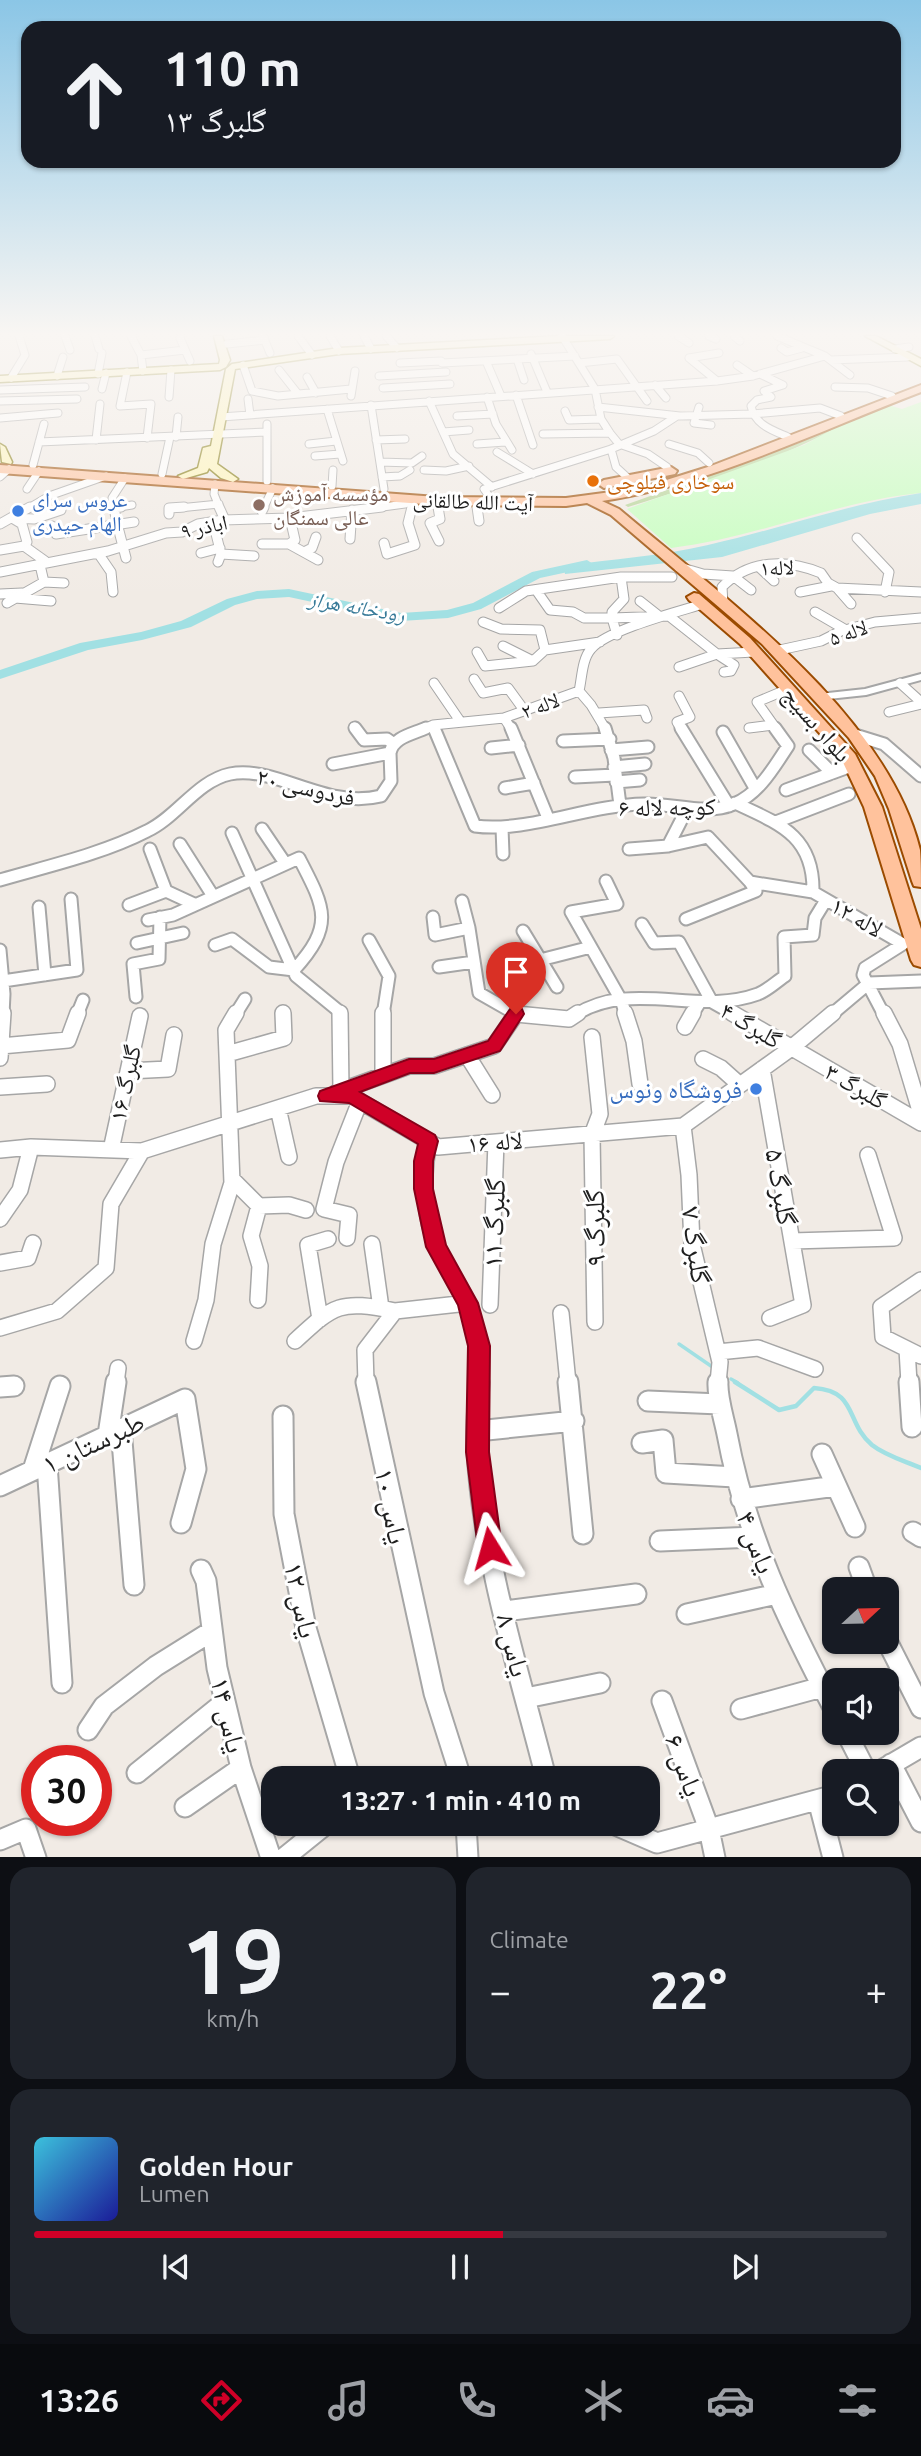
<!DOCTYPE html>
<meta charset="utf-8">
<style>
:root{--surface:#171b24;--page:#20242c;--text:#f1f3f6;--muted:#9ea1a6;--line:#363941;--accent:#cf0027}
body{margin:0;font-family:Ubuntu,"Noto Naskh Arabic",sans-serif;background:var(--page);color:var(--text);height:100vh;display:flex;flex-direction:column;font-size:26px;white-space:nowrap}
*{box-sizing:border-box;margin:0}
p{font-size:23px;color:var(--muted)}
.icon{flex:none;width:38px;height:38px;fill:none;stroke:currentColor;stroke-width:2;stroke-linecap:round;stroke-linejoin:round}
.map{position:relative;height:1857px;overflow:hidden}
.panel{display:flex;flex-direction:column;gap:10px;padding:10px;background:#0d0f14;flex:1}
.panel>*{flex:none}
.guide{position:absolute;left:21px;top:21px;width:880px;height:147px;border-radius:21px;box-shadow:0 2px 5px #0004;background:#171b24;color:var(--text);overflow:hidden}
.needle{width:46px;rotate:68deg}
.controls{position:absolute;left:822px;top:1577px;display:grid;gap:14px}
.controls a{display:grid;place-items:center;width:77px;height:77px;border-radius:14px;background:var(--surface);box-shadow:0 2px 5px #0004;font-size:35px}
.speed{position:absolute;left:21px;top:1745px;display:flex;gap:14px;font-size:35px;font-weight:700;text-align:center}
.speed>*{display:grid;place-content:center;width:91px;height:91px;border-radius:50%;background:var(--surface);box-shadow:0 2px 5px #0004;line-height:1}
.speed .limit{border:10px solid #d22;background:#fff;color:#111}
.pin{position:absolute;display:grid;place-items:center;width:60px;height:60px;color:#fff;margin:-72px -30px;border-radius:50% 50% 50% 0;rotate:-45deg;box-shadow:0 0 7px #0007}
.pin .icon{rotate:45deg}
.me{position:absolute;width:77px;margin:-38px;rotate:352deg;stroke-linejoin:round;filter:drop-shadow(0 0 5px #0008)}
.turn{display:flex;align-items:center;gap:24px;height:147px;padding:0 28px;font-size:32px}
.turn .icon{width:91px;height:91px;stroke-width:2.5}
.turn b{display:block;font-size:49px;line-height:60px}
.big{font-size:52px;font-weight:600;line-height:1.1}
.panel .widget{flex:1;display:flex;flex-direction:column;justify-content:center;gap:10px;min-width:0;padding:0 24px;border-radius:21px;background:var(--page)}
.panel .dial{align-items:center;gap:0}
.dial b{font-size:91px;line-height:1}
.song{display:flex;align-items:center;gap:21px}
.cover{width:84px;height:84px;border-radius:10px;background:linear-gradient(135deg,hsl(190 70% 55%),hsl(240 70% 35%))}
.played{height:7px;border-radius:4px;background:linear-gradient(90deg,var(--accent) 55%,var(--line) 55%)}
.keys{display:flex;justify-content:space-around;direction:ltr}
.heat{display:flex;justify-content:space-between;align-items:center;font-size:38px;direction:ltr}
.panel .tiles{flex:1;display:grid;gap:10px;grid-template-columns:1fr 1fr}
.widget:last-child{grid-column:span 2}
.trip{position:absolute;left:261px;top:1766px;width:399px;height:70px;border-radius:21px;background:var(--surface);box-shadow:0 2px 5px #0004;font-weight:600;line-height:70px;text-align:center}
.menu{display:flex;height:112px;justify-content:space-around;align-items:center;background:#090b0e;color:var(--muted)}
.menu .icon{width:49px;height:49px}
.menu .active{color:var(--accent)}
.menu b{font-size:32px;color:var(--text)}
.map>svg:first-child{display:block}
</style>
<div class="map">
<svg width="921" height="1858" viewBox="0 0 921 1858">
<rect width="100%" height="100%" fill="#f1ebe5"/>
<path fill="#b4d495" d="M921,391c-40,17 -78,35 -117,53 -56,27 -117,44 -176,63l-3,-2 174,-62 32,-17z"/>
<path fill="#c5ffbe" d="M921,402v91c-85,8 -165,45 -250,55l-44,-39 177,-64 31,-17 53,-23 14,4z"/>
<path fill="#a1e0e3" d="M921,493v11l-51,10 -148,43 -157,17 -1,-8c48,-7 97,-10 144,-21 71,-16 140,-41 213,-52z"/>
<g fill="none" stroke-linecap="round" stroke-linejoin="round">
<path stroke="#a1e0e3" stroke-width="3.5" d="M679,1344l32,22
M731,1379l7,4"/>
<path stroke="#a1e0e3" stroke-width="4.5" d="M735,1382l44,28 17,-4 18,-18c44,3 31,34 58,57 14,11 33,16 49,23"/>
<path fill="#a1e0e3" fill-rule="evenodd" d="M587,560l6,4 -2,3 -51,11 -59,31 -33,9 -47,3 -112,-24 -32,2 -22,6 -44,22 -49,13 -54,10 -88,29v-9l80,-27 61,-11 40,-11 46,-22 30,-8 32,-2 112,24 46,-3 26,-7 59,-31z"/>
<defs>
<path id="minor-far4" d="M65,336l5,14
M95,336l4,13
M131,336l10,19 2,16
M263,336l7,17
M298,336l14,19
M330,336l9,15
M364,336l7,13
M386,336l11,12
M562,336l33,53 6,30 9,14 9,11 29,10 19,13
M678,336l11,7
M709,336l7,3
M734,336l6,5
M777,336l48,20 25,19
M180,338l10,23
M227,344l38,-4
M781,348l6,4 15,-4
M895,349l14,-2
M531,354l16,38
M141,355l44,-5
M689,358l28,23
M689,358l30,-5
M517,359l7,21
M831,360l77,-3
M486,361l15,35
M400,363l41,-2
M442,363l133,-7
M579,363l38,-4 30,42
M243,365l9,26 26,5 73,-7
M737,365l16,11
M279,370l19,24
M127,372l-7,34 31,-2 -4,34
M98,374l4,-21
M760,374l23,11 -19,6 7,6 -14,3 -6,6c4,19 21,24 37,31
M57,376l6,-19
M379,376l67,-4
M307,377l9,16
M11,378l14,-23 -6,-19
M655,385l11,13
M835,387l33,1 24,8
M383,388l67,-4
M102,389l4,-16
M0,390l85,-3
M516,395l17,50
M351,396l4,-25
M169,397l2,-27
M487,397l9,27 16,26
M248,399l2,16
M0,401l77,-2
M429,401l24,53 39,33
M371,405l13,84
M598,407l82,9 72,-2 68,-6 21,8
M699,407l-5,16 17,2
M327,409l16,52
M565,411l4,9 32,-1
M457,416l36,-2
M221,417l496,-36 36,-5 72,-20
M0,418l58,-5
M267,424v57
M443,432l26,-2
M543,434l67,-1
M176,437l2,-20
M96,440l4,-36
M376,440l29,-1
M39,442l228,-10
M309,444l27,-3
M477,444l28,-2
M669,444l29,9 11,10
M497,452l36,22
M315,456l25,-2
M380,462l32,1 10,-7
M33,465l11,-41
M424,470l22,1 23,-5
M162,474l8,-37
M0,477l9,-8
M382,477l18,-1 10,-6
M629,479l-13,-12 -5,-18 43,-18 23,-15
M215,484l-1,10 6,15
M332,486l1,-16
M27,489l12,-18
M489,496l-5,-7 127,-40
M437,501l1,8
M477,503l1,6
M113,508l19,-3
M27,509l22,-13 57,-20
M114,509l-2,-11 13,-20
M169,509l50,-5
M263,509l10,-21
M368,509l37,-5 9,-4
M412,509l2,-9"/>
<path id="minor-far3" d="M114,507l3,17
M438,507l2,12 -10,4 9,18
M477,507l2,14
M113,508l8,-1
M262,511l2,-4
M169,514v-6l15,-1
M12,518l22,1 27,-9
M0,524l30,-17
M52,526l4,8 78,-12
M119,531l7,27
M857,538l32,34 -4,20
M350,539l2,-29
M384,543l3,11 28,-9 -7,-22 4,-16
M262,544h27l6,-4 -5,-22
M289,544l29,16
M24,546l21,15
M0,550l24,-4 3,-4 -5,-18 -10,-6
M304,552l8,-4 4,-11
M98,553l13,19 2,20
M201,553l19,-5
M221,554l33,2
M218,562l3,-8 -6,-24 9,-12 -5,-11
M679,567l24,7 30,2
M759,567l15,14
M0,572l108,-21 58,-18 16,-1 16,-8 25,-4 67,-2 92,-11
M821,573l7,10 9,5 84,4
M733,576l18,14
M44,582l20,1
M837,588l14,16
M536,590l14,20 23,2 11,6h28v-6l12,-13 -3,-22
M800,592l31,-6
M0,594l22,-1
M15,598l36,3
M640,601l19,15
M7,603l37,-21 -4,-17
M723,604l-1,-17c27,-28 65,-28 99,-14
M499,608l27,-17 95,-14h51
M815,612l31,18
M483,622l18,7 39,1 5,20 55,-8
M617,635l-5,-17 57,-2 48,38
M503,646l30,15
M775,651l46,-10 20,-10 34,-9 46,-4
M477,652l8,14 48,-5 12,-11
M720,656l14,9 -3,6 -7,1
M679,667l38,-13 37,-2
M474,679l9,14 25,-5 16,22
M434,683l26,38
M900,683l21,19
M579,691c3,-13 3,-32 12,-42 16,-19 86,-37 112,-45
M579,691l12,14 15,25
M679,696l11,21 -13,5 5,8
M889,712l32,-8
M599,713l45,-3 3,8
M504,718l8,12
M433,725l2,5
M354,727l2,3
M749,728l24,-3
M422,730l11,-5 71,-7 75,-27
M777,730l-20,-28 31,-13"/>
<path id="minor-far2" d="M355,728l9,12 23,-1 7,5
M434,728l41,98c51,7 113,-21 169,-22 29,-1 62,12 90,0 25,-10 40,-37 54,-58l-13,-18
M511,728l37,90
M605,728l9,30 6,47
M681,728l48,78
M723,732l32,56
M855,735l29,9 37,32
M563,741l47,-2
M491,748l28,-3
M611,750l37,-3
M809,750l23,23
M390,753c3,-16 23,-19 36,-25
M333,764l57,-11
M614,767l31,-3
M575,777l40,-2
M616,782l24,-2
M505,788l29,-5
M786,790l68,-25
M735,803c45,21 79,33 78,89l90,52 -38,24 -2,7 21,40
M776,822l73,-28
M502,828l1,26
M262,829l23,34
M232,833l64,143 44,36v3
M180,844l33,52
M668,846l19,-37
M150,849l16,42 28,13
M629,849l39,-3 40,-9 42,45 63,10
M0,880c48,-14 102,-26 147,-49 30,-14 50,-50 83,-57 47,-9 95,36 151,22l10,-15 -1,-28
M606,881l11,23 -46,8 50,88 5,15
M462,901l7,27
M129,905l37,-14
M39,907l6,68
M433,917l2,18 34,-7 10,65 37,21
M686,919l70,-28 -6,-9
M148,920l25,-5 126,-57c26,50 36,67 -5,112l-25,-3 -37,-28 -17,6
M642,924l12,19 25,-1 33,60
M523,931l34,56
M369,940l20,36 -6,39
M137,943l46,-10
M0,950l4,44 -1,21
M540,960l51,-13
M439,967l35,-5
M3,981l74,-11 -6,-71
M136,997l-3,-33 26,-5 1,-42
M712,1002l23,13
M77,1015l6,-15
M235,1015l10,-16
M515,1015h13
M575,1015c56,-36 123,1 183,-21 10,-4 18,-12 27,-18l-1,-39 29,-2 2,-17 11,-18
M692,1015l8,-13
M831,1015l38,-32 52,-2"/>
<path id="minor-far1" d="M340,1013l1,78
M383,1013v62
M625,1013l9,28 6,43
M732,1013l189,110
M884,1013l16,31 21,70
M685,1027l8,-14
M592,1037l8,77 -8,21 3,187
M1,1046l67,-6 10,-27
M227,1054l57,-16 -1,-25
M467,1055l25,40
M0,1058l3,-45
M703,1059l18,9 19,17
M762,1069l41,236 -33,13
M128,1071l40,-2 6,-34
M0,1087l47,-3
M337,1092l72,-26h25l60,-20 22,-32 53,5 9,-6
M278,1108l11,49
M683,1126l6,49 3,69 28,118 -2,21
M429,1141c-6,32 -6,65 4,96 6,17 16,32 24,48 17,32 24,62 22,98
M0,1150l31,-3 111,4 174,-55h35l87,51 245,-21 107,-77 43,-36
M111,1150l29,-134
M232,1179l27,27 30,-1 17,5
M0,1219l20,-29 11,-43
M347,1238l2,-23 -25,-6 12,-47 24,-61
M792,1241l102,-3 -26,-83
M372,1244l9,64
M0,1263l28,-5 5,-15
M921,1280l-40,27 2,30 38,19
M258,1300l2,-34 -9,-30 8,-30
M490,1305l6,-163
M561,1313l7,70
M320,1319l-12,-74 20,-6
M0,1328l57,-17 49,-43 5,-64 31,-53
M194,1341l12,-41 7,-56 19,-61 -6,-153 10,-17
M295,1341c40,-37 45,-41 100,-30
M907,1349l2,34
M718,1352l40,-4 57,21
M116,1383l2,-15
M366,1383l-1,-33 30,-39 73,-8"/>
<path id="minor" d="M366,1382l68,311 27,85
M479,1382c-1,23 -3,46 -2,69 6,111 42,220 69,327
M568,1382l15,152
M718,1382c-1,16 6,36 9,52 19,102 60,186 108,277
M909,1382l3,45
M0,1387l14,-1
M648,1401l72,3
M283,1416l1,98 22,114 44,150
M121,1429l13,156
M477,1431l97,-10
M108,1435l8,-53
M642,1443l21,-3 3,33 69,4
M822,1454l33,73
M47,1464l15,219
M33,1470l27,-84
M0,1486l185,-87 11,70 -15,54
M741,1499l95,-13
M913,1532l8,5
M660,1541l94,-4
M859,1567l8,22
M201,1570l5,11 11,87 24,100 30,90
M505,1611l131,-17
M687,1614l90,-20
M887,1641l34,67
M526,1698l74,-15
M662,1701l47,128 6,29
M741,1709l81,-22
M88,1730l16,-24 52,-40 56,-35
M846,1732l20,39
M891,1764l30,58
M880,1771l41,-24
M137,1773l88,-71
M818,1800l15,58
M185,1807l56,-39
M466,1824l2,34
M613,1824l44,19 178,-48
M0,1840l26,-11 10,29
M284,1858l42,-34"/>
<path id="tertiary" d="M921,674v6l-55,15 -47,5 -6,-3 6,-3 46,-5z"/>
<path id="secondary" d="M214,336h8l8,24 -4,7 -6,3 -220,12v-6l219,-12 1,-4z
M559,336h55l-4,3 -271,15 -104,15 -18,95 21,15 -5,3 -12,-4 -12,-10 -2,4 -24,7 -5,-3 20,-8 5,-20 8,-2 15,-77 6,-5 107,-16z
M865,336h11l45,23v7z
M0,444l5,3 7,15 -1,2 -9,-2z"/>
<path id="primary" d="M921,385v7c-102,39 -212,93 -319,109l17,8c104,88 268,205 301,341 1,12 1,26 1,37l-7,-1 -2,-5 -23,-72 -14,-33 -26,-38 -87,-94 -151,-129 -24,-12 -21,3 -129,-1 -437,-32v-8l437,32 129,1 75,-10 70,-22z
M671,467l6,4 -2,3 -71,14 -6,-4 6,-4z
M694,593l5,1 51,44 105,116 27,53 39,122v38l-7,-2 -3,-5 -47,-153 -24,-51 -100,-112 -51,-44 -2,-3z"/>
</defs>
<use href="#minor-far4" stroke="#a6a6a6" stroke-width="9"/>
<use href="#minor-far3" stroke="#a6a6a6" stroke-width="11"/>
<use href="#minor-far2" stroke="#a6a6a6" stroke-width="15"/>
<use href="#minor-far1" stroke="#a6a6a6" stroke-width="18"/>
<use href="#minor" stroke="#a6a6a6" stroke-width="23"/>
<use href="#tertiary" stroke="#a6a6a6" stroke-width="4"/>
<use href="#secondary" stroke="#7d7300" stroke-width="3"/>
<use href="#primary" stroke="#9b4b00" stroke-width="4"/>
<use href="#minor-far4" stroke="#fff" stroke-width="7"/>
<use href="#minor-far3" stroke="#fff" stroke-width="9"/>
<use href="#minor-far2" stroke="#fff" stroke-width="11"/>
<use href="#minor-far1" stroke="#fff" stroke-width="15"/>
<use href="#minor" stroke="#fff" stroke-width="19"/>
<use href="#tertiary" fill="#fff" fill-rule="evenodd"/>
<use href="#secondary" fill="#fff5b5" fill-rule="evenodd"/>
<use href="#primary" fill="#ffc29c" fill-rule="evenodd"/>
</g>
<linearGradient id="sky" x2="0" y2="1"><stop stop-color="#8bc6e6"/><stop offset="0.56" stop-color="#f9f6f3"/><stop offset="1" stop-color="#f9f6f3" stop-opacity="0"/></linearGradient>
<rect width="921" height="596" fill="url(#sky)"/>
<path fill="#cf0027" stroke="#870019" stroke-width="2" d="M516,1007l6,2 2,5 -24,37 -66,22h-24l-50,19 75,43 3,6 -5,20v28l13,56 32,58 12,43 -1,106 13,96 -4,8 -8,4 -9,-4 -3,-8 -12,-96 2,-106 -10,-41 -32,-58 -12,-58v-28l4,-17 -69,-41 -29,-2 -2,-5 2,-5 89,-32h25l54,-18 22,-32z"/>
<circle fill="#e8710a" stroke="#fff" stroke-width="2.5" cx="593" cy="481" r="7"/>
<circle fill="#8d6e63" stroke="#fff" stroke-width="2.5" cx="259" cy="505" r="7"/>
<g fill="#3f7fe0" stroke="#fff" stroke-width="2.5">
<circle cx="18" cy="511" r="7"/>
<circle cx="756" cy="1089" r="7"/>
</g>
<g text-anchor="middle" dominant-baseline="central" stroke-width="6" stroke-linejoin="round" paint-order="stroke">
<g font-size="21" fill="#c56008" stroke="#fff" text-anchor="start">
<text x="607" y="481">سوخاری فیلوچی</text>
</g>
<g font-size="21" fill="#785e54" stroke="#fff" text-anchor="start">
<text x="273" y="493">مؤسسه آموزش<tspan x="273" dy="24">عالی سمنگان</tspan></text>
</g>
<g font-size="21" fill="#366cbe" stroke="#fff" text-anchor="start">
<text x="32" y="499">عروس سرای<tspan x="32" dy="24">الهام حیدری</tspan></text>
</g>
<g font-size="21" fill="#1f1f1f" stroke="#fff">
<text transform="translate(473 501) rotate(2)">آیت الله طالقانی</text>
<text transform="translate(204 526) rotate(-12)">اباذر ۹</text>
<text transform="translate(777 567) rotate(-2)">لاله۱</text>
<text transform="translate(848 632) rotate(-19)">لاله ۵</text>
<text transform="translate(540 705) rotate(-20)">لاله ۲</text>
</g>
<g font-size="21" font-style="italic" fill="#377a98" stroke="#fff">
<text transform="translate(357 606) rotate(10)">رودخانه هراز</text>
</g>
<g font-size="24" fill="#1f1f1f" stroke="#fff">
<text transform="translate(817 724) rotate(49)">بلوار بسیج</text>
<text transform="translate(306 787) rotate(13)">فردوسی ۲۰</text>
<text transform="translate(667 807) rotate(-1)">کوچه لاله ۶</text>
<text transform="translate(857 917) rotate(30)">لاله ۱۲</text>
<text transform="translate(751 1025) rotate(31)">گلبرگ ۴</text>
<text transform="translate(125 1083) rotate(-78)">گلبرگ ۱۶</text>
<text transform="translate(856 1086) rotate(30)">گلبرگ ۳</text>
<text transform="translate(495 1142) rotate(-4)">لاله ۱۶</text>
</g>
<g font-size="24" fill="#366cbe" stroke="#fff" text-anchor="end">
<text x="742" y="1089">فروشگاه ونوس</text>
</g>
<g font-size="28" fill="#1f1f1f" stroke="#fff">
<text transform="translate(782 1187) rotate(80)">گلبرگ ۵</text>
<text transform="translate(493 1223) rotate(-88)">گلبرگ ۱۱</text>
<text transform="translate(594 1228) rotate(-91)">گلبرگ ۹</text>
<text transform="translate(697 1245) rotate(82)">گلبرگ ۷</text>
<text transform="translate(93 1442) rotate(-25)">طبرستان ۱</text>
<text transform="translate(392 1506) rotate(79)">یاس ۱۰</text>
<text transform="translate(757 1542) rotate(69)">یاس ۴</text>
<text transform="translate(302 1600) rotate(78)">یاس ۱۲</text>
<text transform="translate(514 1645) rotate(76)">یاس ۸</text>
<text transform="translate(229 1715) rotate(77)">یاس ۱۴</text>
<text transform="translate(685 1765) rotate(70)">یاس ۶</text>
</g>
</g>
</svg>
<div class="controls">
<a><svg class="needle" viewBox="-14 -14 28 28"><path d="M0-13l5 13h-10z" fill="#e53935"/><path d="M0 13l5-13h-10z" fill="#9ea1a6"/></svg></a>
<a><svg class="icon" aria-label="sound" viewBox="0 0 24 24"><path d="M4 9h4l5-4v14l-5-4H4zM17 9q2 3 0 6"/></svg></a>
<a><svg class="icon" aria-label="search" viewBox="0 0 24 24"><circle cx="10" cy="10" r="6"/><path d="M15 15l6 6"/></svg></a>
</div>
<div class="speed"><div class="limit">30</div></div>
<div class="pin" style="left:516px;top:1014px;background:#d93025"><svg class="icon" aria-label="arrive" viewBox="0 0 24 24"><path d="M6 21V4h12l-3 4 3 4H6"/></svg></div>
<svg class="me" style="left:490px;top:1548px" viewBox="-20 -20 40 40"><path d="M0-17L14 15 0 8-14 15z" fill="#cf0027" stroke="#fff" stroke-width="4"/></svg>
<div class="trip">13:27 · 1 min · 410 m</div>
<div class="guide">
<div class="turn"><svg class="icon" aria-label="ahead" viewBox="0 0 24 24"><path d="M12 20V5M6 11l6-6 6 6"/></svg><div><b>110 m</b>گلبرگ ۱۳</div></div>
</div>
</div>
<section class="panel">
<div class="tiles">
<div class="widget dial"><b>19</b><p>km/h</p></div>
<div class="widget"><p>Climate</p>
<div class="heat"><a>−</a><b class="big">22°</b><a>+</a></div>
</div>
<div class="widget">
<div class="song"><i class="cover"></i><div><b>Golden Hour</b><p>Lumen</p></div></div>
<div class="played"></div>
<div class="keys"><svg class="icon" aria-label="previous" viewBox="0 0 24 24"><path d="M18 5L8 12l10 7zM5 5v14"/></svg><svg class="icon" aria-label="pause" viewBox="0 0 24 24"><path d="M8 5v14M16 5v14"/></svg><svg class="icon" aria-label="next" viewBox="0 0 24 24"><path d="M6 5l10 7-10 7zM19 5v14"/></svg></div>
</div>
</div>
</section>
<nav class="menu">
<b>13:26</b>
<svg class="icon active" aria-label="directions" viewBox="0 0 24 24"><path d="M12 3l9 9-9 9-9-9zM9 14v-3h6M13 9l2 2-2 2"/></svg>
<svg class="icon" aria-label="music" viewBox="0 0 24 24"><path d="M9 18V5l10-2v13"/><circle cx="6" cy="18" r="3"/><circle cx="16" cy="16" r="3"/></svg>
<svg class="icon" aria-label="phone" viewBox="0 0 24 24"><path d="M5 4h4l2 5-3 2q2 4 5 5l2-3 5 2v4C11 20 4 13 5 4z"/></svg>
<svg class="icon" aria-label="climate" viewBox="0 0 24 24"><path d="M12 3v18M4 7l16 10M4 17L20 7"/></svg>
<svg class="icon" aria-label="car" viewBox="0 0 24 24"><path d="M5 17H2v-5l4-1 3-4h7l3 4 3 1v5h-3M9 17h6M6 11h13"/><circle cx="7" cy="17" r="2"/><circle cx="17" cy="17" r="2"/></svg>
<svg class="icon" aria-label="filters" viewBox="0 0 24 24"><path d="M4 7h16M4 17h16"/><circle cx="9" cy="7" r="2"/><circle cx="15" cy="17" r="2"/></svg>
</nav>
